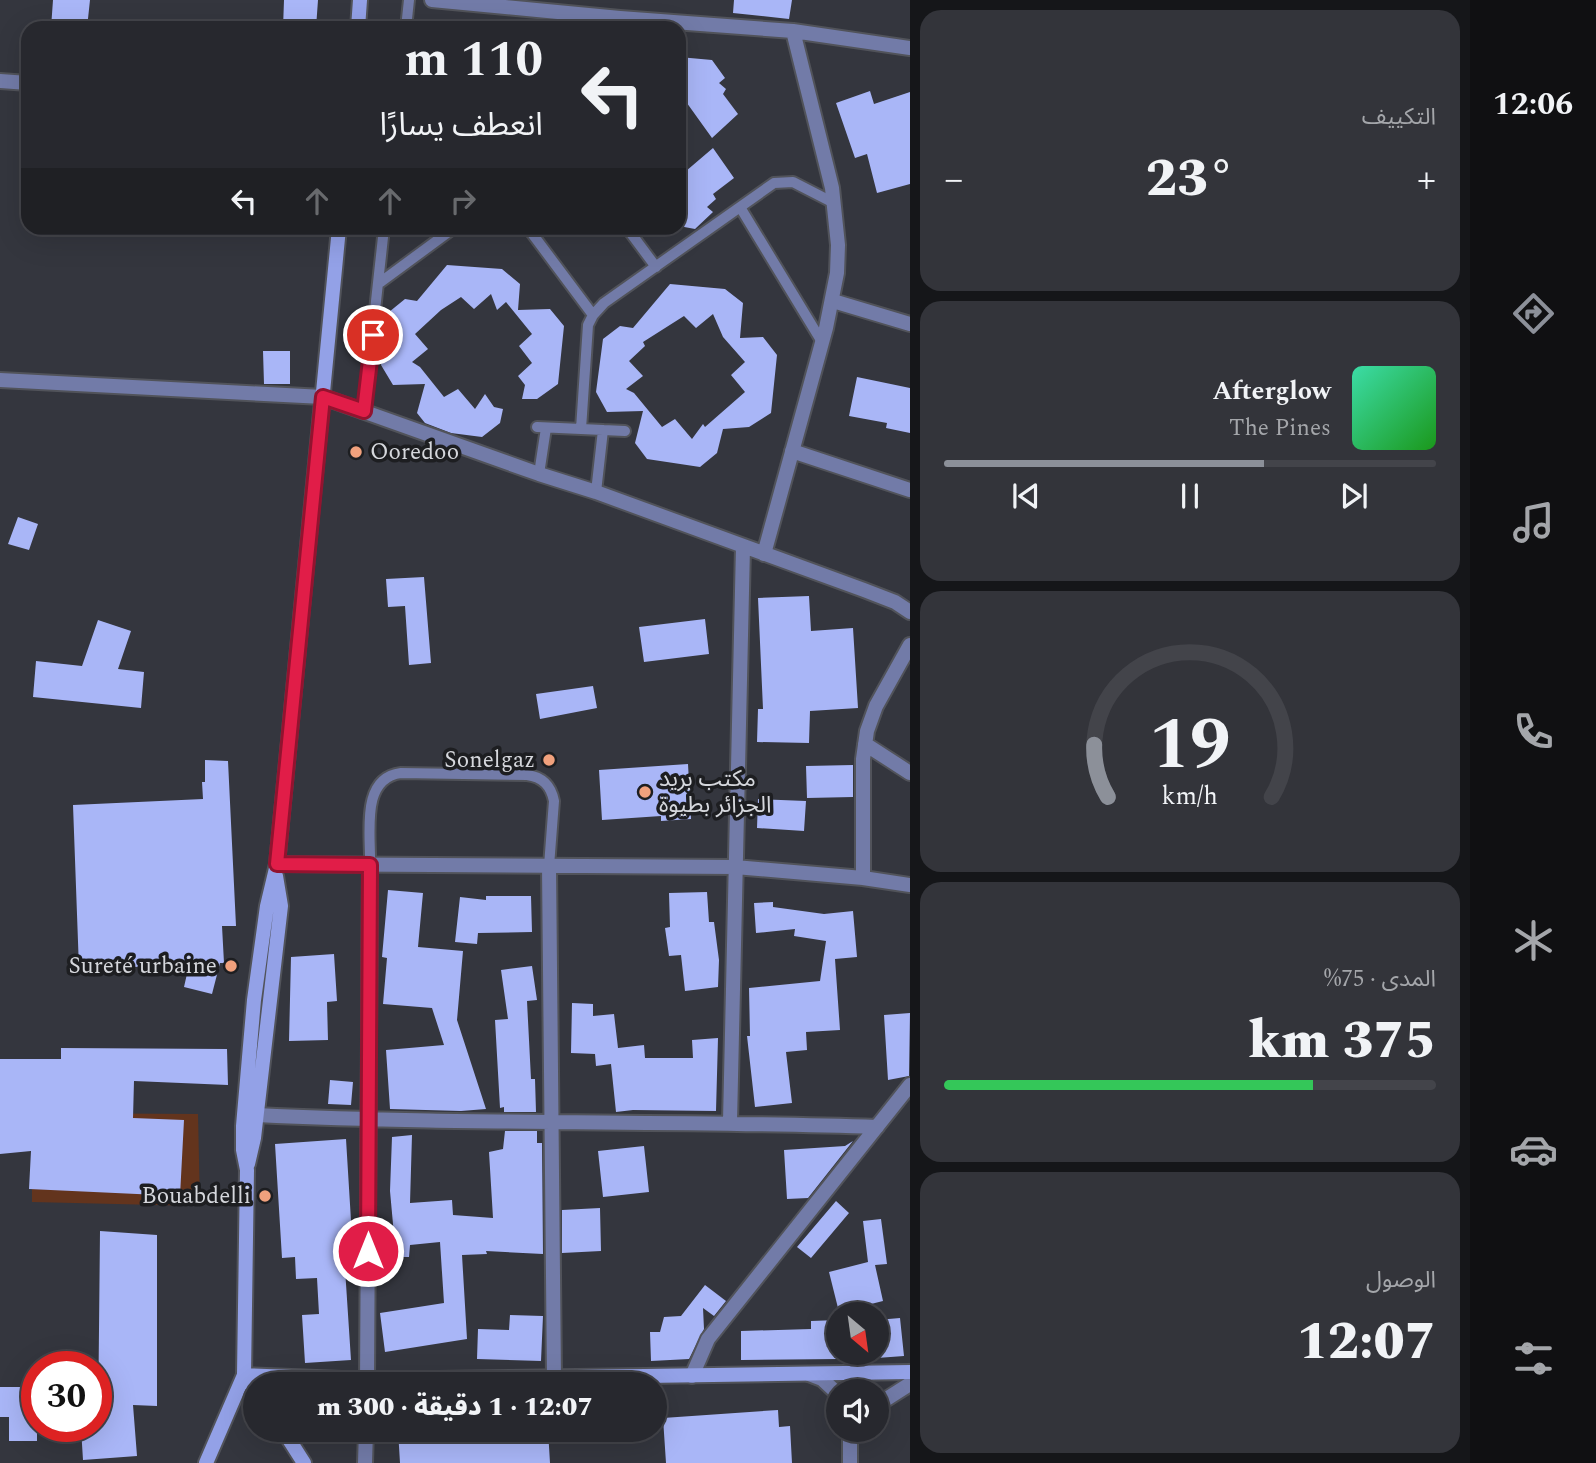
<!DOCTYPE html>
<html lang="ar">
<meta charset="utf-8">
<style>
:root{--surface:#27282e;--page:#33343a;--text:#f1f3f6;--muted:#a4a6aa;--line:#43444a;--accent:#8c9099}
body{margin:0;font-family:Spectral,"Noto Sans Arabic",serif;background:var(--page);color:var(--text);direction:rtl;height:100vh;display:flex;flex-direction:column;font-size:26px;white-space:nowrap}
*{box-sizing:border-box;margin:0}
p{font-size:23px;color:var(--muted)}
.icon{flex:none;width:38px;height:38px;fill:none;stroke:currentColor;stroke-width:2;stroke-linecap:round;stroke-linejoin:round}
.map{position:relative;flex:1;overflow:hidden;direction:ltr}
.sheet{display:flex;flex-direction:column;gap:10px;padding:10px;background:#151619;width:560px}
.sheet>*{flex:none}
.banner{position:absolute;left:21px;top:21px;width:665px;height:214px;border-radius:21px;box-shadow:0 7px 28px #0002,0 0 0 2px var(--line);direction:rtl;background:#27282e;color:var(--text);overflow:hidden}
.needle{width:46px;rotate:151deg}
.buttons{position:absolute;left:826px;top:1302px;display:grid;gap:14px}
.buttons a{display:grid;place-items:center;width:63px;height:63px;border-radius:50%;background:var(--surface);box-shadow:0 7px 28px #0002,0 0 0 2px var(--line);font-size:35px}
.speed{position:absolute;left:21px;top:1351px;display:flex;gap:14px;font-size:35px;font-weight:700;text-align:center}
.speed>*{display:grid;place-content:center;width:91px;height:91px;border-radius:50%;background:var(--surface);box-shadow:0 7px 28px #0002,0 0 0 2px var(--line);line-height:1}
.speed .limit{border:10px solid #d22;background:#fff;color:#111}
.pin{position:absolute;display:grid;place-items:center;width:60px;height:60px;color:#fff;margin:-30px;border:4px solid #fff;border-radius:50%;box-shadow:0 2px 7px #0007}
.me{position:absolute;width:77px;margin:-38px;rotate:0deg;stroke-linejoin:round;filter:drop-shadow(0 0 5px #0008)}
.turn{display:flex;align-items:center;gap:24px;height:147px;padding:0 28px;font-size:32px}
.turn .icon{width:91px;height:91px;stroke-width:2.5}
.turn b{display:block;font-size:49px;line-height:60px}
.lanes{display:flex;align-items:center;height:66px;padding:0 28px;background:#0003;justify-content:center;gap:35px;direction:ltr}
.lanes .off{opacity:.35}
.big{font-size:52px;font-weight:800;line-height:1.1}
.sheet .card{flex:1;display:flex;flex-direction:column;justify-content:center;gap:10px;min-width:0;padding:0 24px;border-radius:21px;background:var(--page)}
.sheet .dial{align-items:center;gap:0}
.dial svg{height:182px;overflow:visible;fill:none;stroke:var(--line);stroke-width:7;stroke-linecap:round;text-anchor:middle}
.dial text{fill:var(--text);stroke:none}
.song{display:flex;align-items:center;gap:21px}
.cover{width:84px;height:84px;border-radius:10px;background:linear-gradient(135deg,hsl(160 70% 55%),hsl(120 70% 35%))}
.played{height:7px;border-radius:4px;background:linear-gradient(90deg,var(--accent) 65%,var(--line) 65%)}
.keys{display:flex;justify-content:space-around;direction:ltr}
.heat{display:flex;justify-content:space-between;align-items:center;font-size:38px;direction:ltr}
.charge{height:10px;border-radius:5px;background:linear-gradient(90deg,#34c759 75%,var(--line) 0)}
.trip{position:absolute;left:243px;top:1372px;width:424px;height:70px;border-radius:35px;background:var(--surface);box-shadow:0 7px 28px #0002,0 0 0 2px var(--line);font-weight:800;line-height:70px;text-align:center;direction:rtl}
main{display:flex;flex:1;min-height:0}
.dock{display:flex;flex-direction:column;width:126px;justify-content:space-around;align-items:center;background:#101012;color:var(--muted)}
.dock .icon{width:49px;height:49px}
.dock .selected{color:var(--accent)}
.dock b{font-size:32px;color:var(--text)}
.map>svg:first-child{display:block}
</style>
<main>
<nav class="dock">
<b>12:06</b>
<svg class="icon selected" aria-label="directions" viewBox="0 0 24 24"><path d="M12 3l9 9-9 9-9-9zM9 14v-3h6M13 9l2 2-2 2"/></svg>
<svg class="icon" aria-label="music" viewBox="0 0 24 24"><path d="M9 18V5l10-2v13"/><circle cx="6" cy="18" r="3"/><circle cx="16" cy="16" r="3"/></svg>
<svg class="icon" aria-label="phone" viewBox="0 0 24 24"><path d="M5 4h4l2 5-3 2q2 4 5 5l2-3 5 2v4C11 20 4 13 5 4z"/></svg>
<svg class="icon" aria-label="climate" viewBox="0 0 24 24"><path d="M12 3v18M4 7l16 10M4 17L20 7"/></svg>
<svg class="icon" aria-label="car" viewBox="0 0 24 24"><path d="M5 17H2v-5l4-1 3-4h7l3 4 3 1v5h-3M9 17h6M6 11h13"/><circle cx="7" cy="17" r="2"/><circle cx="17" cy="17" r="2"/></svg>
<svg class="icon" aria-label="filters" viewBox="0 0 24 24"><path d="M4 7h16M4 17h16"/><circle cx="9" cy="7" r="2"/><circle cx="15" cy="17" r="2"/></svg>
</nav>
<section class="sheet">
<div class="card"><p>التكييف</p>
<div class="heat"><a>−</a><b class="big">23°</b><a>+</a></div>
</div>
<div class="card">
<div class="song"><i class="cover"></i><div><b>Afterglow</b><p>The Pines</p></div></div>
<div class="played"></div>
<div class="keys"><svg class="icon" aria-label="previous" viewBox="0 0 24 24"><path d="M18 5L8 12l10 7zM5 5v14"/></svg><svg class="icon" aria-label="pause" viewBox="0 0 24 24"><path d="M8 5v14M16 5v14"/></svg><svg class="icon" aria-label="next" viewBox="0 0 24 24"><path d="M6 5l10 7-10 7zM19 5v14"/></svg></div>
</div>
<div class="card dial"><svg viewBox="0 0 100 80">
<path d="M14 69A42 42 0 1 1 86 69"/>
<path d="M14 69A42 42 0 0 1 8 46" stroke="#8c9099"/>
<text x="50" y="56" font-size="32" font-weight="700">19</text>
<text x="50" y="72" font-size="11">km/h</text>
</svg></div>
<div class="card"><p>المدى · 75%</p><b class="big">375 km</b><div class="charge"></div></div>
<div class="card"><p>الوصول</p><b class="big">12:07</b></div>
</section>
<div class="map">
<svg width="910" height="1463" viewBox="0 0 910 1463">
<rect width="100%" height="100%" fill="#34363e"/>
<path fill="#63341d" d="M32,1113l166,1 2,92 -168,-4z"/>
<path fill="#a9b6f7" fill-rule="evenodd" d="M53,0h37l-3,28h-36z
M284,0h34l-2,28h-33z
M734,0h58l-3,19 -56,-6z
M679,57l33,3 13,18 -6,5 7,6 -3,5 15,20 -26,24 -33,-46z
M870,91l4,13 36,-12v92l-33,9 -10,-39 -12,4 -19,-55z
M713,148l21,30 -21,16 3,5 -9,8 6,5 -18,17 -16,-3v-49z
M447,265l55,4 18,15 -2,26 32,-1 14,17 -6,58 -21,15h-15l3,-14 -7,-9 14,-13 -13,-17 13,-12 -26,-32 -9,8 -6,-16 -17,15 -13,-12 -20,13 -26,24 13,15 -16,13 8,5 24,30 14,-8 17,20 10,-15 9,13 9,2 -3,14 -18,14 -31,-4 -26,-10 -8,-10 8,-29 -32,1 -12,-20 8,-53 16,-13 12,2z
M670,284l55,5 18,14 -3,35 23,-1 14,18 -6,58 -22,14 -26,2 -6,24 -17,14 -53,-8 -12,-16 8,-32 -36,1 -11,-20 7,-53 17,-13 13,2zM713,314l10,23 22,25 -14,13 14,17 -40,35 -2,-3 -11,15 -17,-20 -13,8 -28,-34 -8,-4 17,-13 -14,-15 16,-15 -2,-4 41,-26 12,12z
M263,351h27v33h-26z
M857,377l53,11v45l-24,-5 1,-5 -38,-7z
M18,517l20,7 -9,26 -21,-6z
M424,577l7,86 -22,2 -4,-59 -17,1 -2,-28z
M809,596l2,35 42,-3 5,80 -48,3 -1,32 -52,-1 1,-33h5l-5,-111z
M705,619l4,35 -65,8 -5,-35z
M98,620l33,11 -13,38 26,3 -3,36 -108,-11 3,-36 46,5z
M593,686l4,22 -57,11 -4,-25z
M205,760l23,1 8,165h-14l2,37h-4l-8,31 -28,-7 5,-22 -110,4 -6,-164 130,-6 -1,-17h3z
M688,764l3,55 -30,2v-5l-59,4 -3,-50z
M853,765v32l-46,1 -1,-32z
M758,799l48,2 -2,30 -47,-3z
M388,890l35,3 -5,54 45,4 -6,69 29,89 -25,2 -71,-2 -4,-59 58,-5 -12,-37 -49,-4 4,-46 -5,-1z
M707,892l2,30h5l5,38 -1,27 -33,4 -4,-36 -12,1 -4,-28 5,-1 -1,-34z
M486,896h45l1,36 -54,1 -1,11 -22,-2 5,-45 26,3z
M773,902v5l51,7 29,-3 4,46 -22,2 5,71 -34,2 1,18 -21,2 6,51 -37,4 -8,-71h3l-1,-48 71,-7 6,-40 -32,-5 1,-7 -39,4 -2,-30z
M334,954l3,47 -10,1 1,38 -39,1 2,-84z
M532,966l5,34 -10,1 4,78h4l1,33h-32v-5l-4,1 -5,-88 13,-1 -7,-49z
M572,1003l21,1v12l21,-2 4,34 26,-3 1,13h48l-1,-18 26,-2 -2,73 -83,-1 -17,2 -5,-48 -15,2 -1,-12 -24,-1z
M910,1013l-1,63 -21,4 -4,-65z
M61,1048l166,1 1,36 -94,-4 -1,37 51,2 -4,76 -151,-7 2,-38 -31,3v-95h61z
M330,1080l23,2 -2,23 -23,-1z
M505,1131h32v12h5l1,111 -57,-3 1,3 -25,1 5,84 -82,13 -5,-39 64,-10 -4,-61 -30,3 -1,12h-13l-6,-66 2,-54 20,-2 -2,68 42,-3 1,15 40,3 -4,-66 14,-3z
M346,1139l6,98 -9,1 8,122 -46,3 -3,-48 17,-1 -2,-36 -21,1 -1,-22 -13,1 -7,-114z
M853,1141l-45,57 -21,1 -3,-49 61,-4z
M644,1146l5,46 -46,5 -5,-46z
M836,1201l13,12 -38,45 -14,-11z
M600,1208l1,43 -39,2v-43z
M881,1219l6,45 -12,1 8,36 -44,11 -10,-40 39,-10 -5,-41z
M100,1231l57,4v171l-24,-1 4,51 -54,4 -2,-32 17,-1z
M705,1285l21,16 -12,15 -11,-8 1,21 -15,30 -38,2 -1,-29h10l4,-15 17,-1z
M510,1315l33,1 -2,45 -64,-2 1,-30 31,1z
M900,1318l4,38 -27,2v-38z
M838,1320v39l-97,1v-29l70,-2v-8z
M0,1387h37v54h-28v-24h-9z
M778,1410l1,17 11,-1 2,37h-126l-3,-45z
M398,1430h150l2,33h-150z"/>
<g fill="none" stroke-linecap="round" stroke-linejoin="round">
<defs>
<path id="service" d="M406,28l3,-28
M740,207l82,135
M528,228l65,87
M627,228l29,39
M378,284l76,-56
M364,411l20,-183
M537,427l88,4
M581,429l7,-104 5,-10 11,-12 170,-120 19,-1 41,21
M539,474l7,-46
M596,492l7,-62
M370,865c1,-31 -10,-87 31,-92l126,2c16,2 24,11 27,26l-5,65"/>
<path id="minor" d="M432,0l188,18 173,13 117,17
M0,81l28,2
M833,301l77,23
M0,380l323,17 216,77 57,18 268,98 31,12 15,10
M792,451l118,39
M764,554l62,-226 11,-55 1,-28 -6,-57 -39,-157
M865,744l45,29
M277,864l458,3 128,11 47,7
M549,866l5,512
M863,878v-119l4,-28 9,-25 34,-61
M257,1115c206,10 413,5 620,12
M730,1122l13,-575
M809,1374l13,5 16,15
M692,1376l16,-37 202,-254
M367,1384l3,-519
M877,1405l33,-21
M850,1430v33
M365,1463l1,-33"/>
<path id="secondary" d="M358,28l2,-28
M248,1164l6,-26 27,-232 -5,-30
M244,1375l123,5 543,-8
M244,1375l12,16
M283,1430l21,33
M206,1463l38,-88 3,-205 -4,-20v-24l11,-126 13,-94 10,-42 62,-636"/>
</defs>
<use href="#service" stroke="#51535a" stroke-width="14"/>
<use href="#minor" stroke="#51535a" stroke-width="18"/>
<use href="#secondary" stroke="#51535a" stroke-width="18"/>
<use href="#service" stroke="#727ba8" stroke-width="10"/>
<use href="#minor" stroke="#727ba8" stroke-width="14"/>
<use href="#secondary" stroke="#93a1e7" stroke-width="14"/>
</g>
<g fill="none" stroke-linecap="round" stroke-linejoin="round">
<defs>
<path id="route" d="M368,1251l2,-386 -93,-1 46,-467 41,14 9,-76"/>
</defs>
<use href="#route" stroke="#92132f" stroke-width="18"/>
<use href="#route" stroke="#e11d48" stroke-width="12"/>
</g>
<g fill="#f1a17d" stroke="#1d1e21" stroke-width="2.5">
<circle cx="356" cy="452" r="7"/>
<circle cx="549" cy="760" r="7"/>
<circle cx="645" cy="792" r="7"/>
<circle cx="231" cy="966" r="7"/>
<circle cx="265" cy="1196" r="7"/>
</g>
<g text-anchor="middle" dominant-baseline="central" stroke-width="7" stroke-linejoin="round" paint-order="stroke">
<g font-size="23" fill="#d5d7dc" stroke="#1d1e21" text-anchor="end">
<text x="370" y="452" text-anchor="start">Ooredoo</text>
<text x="535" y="760">Sonelgaz</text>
<text x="659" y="779" text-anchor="start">مكتب بريد<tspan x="659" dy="26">الجزائر بطيوة</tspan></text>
<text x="217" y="966">Sureté urbaine</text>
<text x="251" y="1196">Bouabdelli</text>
</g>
</g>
</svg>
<div class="buttons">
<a><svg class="needle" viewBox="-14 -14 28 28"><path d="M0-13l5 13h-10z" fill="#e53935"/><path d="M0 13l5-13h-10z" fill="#a4a6aa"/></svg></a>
<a><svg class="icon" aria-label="sound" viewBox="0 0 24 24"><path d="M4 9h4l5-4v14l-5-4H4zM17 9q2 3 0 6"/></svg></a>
</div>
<div class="speed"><div class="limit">30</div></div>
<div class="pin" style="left:373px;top:335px;background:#d93025"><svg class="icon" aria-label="arrive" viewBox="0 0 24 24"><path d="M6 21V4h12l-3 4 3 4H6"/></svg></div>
<svg class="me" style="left:368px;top:1251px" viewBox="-20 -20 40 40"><circle r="17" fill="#e11d48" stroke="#fff" stroke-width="3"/><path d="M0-11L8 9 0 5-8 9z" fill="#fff"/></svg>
<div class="trip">12:07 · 1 دقيقة · 300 m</div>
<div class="banner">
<div class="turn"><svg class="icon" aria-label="left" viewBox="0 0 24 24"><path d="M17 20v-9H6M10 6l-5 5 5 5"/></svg><div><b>110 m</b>انعطف يسارًا</div></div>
<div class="lanes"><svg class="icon" aria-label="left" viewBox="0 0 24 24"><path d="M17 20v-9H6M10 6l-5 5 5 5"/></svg><svg class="icon off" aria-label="ahead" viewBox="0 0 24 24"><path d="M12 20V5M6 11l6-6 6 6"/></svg><svg class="icon off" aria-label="ahead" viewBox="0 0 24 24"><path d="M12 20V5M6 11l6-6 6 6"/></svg><svg class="icon off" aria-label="right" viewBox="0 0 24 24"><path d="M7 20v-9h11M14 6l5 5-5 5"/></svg></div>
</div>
</div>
</main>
